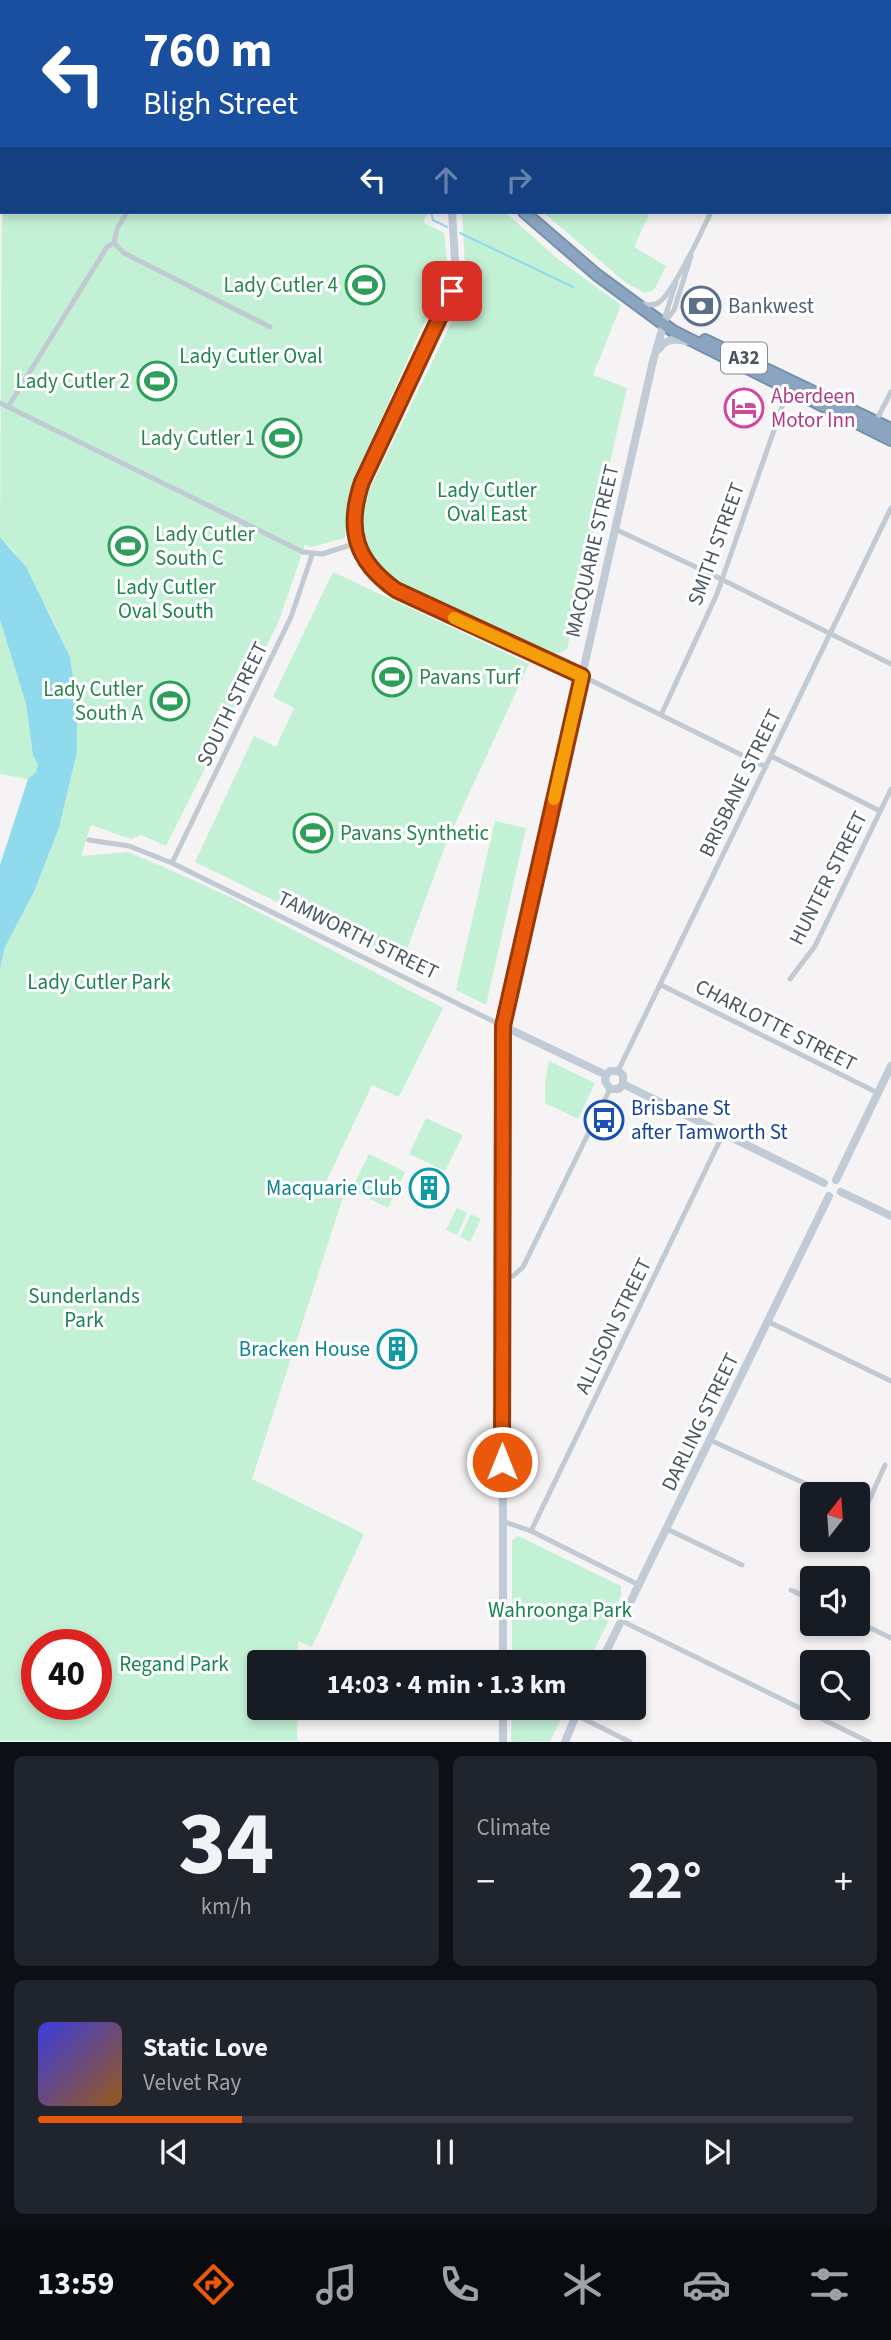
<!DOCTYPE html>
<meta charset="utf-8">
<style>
:root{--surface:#171b24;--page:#20242c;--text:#f1f3f6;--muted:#9ea1a6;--line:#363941;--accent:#ea580c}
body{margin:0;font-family:"Source Sans 3",sans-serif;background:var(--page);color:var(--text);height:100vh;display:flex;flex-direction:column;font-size:26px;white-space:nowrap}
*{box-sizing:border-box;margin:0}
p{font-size:23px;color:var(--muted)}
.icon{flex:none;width:38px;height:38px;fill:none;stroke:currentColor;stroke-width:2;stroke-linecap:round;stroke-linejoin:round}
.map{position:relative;height:1742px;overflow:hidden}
.drawer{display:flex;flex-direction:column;gap:14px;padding:14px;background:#0d0f14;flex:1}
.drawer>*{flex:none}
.guide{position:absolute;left:0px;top:0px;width:892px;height:214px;box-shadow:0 4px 10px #0003;background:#1a4fa0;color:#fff;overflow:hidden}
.needle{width:46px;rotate:17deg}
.controls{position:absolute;left:800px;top:1482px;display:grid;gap:14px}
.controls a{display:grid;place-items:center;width:70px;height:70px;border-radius:7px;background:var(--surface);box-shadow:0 4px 10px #0003;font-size:35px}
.speed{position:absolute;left:21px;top:1629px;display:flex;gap:14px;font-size:35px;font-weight:700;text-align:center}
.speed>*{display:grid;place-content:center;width:91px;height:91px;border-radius:50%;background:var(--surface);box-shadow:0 4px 10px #0003;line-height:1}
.speed .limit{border:10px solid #d22;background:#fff;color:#111}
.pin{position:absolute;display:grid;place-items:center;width:60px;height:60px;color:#fff;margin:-30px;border-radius:14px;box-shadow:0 4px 10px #0006}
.me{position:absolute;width:77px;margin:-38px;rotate:0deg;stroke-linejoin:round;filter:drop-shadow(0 0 5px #0008)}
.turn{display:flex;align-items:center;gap:24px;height:147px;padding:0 28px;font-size:32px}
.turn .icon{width:91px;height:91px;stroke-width:2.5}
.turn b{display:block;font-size:49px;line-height:60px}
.lanes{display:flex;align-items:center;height:66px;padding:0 28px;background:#0003;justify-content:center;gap:35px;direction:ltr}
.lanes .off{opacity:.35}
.big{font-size:52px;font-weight:700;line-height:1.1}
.drawer .widget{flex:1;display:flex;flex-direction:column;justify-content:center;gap:10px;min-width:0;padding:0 24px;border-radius:10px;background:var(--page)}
.drawer .dial{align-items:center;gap:0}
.dial b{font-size:91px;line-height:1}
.song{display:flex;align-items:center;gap:21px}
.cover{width:84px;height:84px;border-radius:10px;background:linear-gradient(135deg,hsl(240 70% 55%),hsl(30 70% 35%))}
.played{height:7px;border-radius:4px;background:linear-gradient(90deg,var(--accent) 25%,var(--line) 25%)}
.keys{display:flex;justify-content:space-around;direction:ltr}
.heat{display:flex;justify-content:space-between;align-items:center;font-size:38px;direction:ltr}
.drawer .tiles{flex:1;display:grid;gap:14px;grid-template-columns:1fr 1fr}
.widget:last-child{grid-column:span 2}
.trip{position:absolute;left:247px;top:1650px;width:399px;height:70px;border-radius:7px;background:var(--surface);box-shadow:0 4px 10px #0003;font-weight:700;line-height:70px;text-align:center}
.tab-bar{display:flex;height:112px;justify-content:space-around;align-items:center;background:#090b0e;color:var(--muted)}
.tab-bar .icon{width:49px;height:49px}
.tab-bar .on{color:var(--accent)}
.tab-bar b{font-size:32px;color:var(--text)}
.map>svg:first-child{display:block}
</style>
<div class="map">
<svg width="891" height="1742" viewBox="0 0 891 1742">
<rect width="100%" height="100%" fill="#f5f3f3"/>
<path fill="#c3f1d5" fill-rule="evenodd" d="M385,0h151v2z
M2,185v27h426l-5,10 21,11 4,36 -96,215 -7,54 -34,9 -6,-2 -27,78 -112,223 -25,-11 -10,4 -40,-14 -10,31 47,-4 38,16 66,30 211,110 -44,89 -27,-12 -47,99 19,10 -92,285 112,55 -52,113 -14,-6v21h-39v46h39l-1,33h-297v-772l5,-22 29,-55 25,-64 18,-76v-48l-7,-47 -21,-44 -35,-62 -14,-14zM37,1645h59v59h-59z
M462,212h43l53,47 63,46 -28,70 34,13 -60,261 -6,4h-10l-146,-66c-35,-25 -48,-46 -39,-90l96,-196 4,-18z
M543,212h107l-16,35 32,19 -12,24 -9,3 -19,-10z
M333,572l196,92 -82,177 -45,122 -207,-101 59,-126 22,11 18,-39 -21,-11z
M0,621l26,83 7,52 5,9 -2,7 -8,7 -28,-5z
M495,821l31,7 -40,177 -30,-15z
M549,1061l46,22 -17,36 -33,-16v-19z
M426,1118l37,17 -18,36 -36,-17z
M369,1154l36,18 -17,36 -37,-18z
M457,1208l10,5 -10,22 -11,-5z
M471,1214l10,5 -11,23 -10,-5z
M518,1536l103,50v10l-33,66h-76v-122z
M512,1708h54l-16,33 -39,1z"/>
<path fill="#90daee" d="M0,537l26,30 44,90 7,47v48l-18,76 -25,64 -29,55 -5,22v-104l28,-86 8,-7 2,-7 -5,-9 -7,-52 -26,-84z"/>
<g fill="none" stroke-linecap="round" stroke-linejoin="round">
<path stroke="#90daee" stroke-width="2" d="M431,212l2,8 14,7
M460,233l113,54"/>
<defs>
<path id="highway" d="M364,0l1,2
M524,212l73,63 76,56 218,109
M705,340l186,89"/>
</defs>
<use href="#highway" stroke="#7690ad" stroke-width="14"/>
<path stroke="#c1cad2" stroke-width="5" d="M388,2l1,-2
M812,2v-2
M114,243l10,10 146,74
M642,304c6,1 11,2 16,-1 14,-8 45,-74 53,-91
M664,320l12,-38
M664,323l10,-13 17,-54
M0,403l303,149 19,2 35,-11
M8,407l99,-160 7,-4 3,-14 10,-17
M875,423l16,-31
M615,529l102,48 174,87
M582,676l184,91
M661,715l56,-121 72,-207
M771,756l109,55
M89,840l40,6 43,17 331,163
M172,863l119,-246 21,-62
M790,979l25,-33 76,-157
M661,985l217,108
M618,1071l273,-563
M501,1277l12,-1 10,-9 87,-178
M767,1321l124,60
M710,1440l118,54
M858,1508l6,4 21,-47
M502,1521l29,10 108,54
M667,1529l75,36
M531,1531l192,-397
M791,1590l21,10
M622,1621l247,121
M858,1622l33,16
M576,1715l54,27"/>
<path stroke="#c1cbd6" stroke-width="8" d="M549,0l4,2
M452,212l3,48 -4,31 -89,191c-16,47 -7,79 33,108l187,86
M659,349c7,-11 17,-10 28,-8
M503,1026l103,49
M606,1075l-1,6 5,8h9l4,-5
M606,1075l4,-4h8l5,4v9
M623,1084l201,99
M836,1180l55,-114
M841,1192l50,24
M503,1662v-636l150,-665 11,-38
M601,1662l228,-466
M503,1708v34
M565,1742l14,-34"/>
<use href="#highway" stroke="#8ba5c1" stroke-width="10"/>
</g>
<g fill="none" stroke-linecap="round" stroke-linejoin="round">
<defs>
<path id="route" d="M452,291l-90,191c-16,47 -7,79 34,108l186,86 -79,350 -1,436"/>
</defs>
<use href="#route" stroke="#983908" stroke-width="18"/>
<use href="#route" stroke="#ea580c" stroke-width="12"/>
<path stroke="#f59e0b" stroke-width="12" d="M454,618l128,58 -28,123"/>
</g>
<defs>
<symbol id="stadium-ring" viewBox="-11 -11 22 22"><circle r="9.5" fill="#fff" stroke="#2e9e5b" stroke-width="1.5"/><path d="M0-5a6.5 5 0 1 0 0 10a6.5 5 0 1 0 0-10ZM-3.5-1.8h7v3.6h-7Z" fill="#2e9e5b"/></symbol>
<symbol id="bank-ring" viewBox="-11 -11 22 22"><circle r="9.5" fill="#fff" stroke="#5c6f8a" stroke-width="1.5"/><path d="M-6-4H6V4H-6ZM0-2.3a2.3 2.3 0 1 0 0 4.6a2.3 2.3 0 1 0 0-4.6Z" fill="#5c6f8a"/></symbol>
<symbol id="hotel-ring" viewBox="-11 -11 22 22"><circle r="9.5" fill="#fff" stroke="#d1479c" stroke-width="1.5"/><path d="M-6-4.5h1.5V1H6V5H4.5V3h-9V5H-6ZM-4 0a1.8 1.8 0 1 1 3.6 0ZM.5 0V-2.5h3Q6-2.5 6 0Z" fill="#d1479c"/></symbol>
<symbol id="bus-ring" viewBox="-11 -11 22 22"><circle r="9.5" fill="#fff" stroke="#1a4fb4" stroke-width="1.5"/><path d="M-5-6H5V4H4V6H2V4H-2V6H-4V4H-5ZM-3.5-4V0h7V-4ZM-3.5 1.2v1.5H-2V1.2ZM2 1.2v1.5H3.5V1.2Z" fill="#1a4fb4"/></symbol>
<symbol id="building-ring" viewBox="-11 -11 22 22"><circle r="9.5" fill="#fff" stroke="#0f9aa8" stroke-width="1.5"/><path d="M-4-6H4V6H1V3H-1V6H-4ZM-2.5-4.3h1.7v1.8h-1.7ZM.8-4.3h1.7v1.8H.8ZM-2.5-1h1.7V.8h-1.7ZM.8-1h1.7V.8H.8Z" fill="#0f9aa8"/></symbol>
</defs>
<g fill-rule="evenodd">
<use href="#stadium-ring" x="343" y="263" width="44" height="44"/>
<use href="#bank-ring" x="679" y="284" width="44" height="44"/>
<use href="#stadium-ring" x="135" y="359" width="44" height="44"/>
<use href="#hotel-ring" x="722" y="386" width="44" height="44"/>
<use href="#stadium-ring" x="260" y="416" width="44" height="44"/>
<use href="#stadium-ring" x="106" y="524" width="44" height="44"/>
<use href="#stadium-ring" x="370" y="655" width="44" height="44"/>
<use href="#stadium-ring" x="148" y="679" width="44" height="44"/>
<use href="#stadium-ring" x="291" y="811" width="44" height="44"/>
<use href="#bus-ring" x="582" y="1098" width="44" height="44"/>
<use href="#building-ring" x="407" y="1166" width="44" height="44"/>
<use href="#building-ring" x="375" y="1327" width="44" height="44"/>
</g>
<g text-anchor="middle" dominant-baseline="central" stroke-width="6" stroke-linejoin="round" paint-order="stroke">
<rect fill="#fff" stroke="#808990" stroke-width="2" x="721" y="342.5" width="46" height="31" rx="5"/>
<g font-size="19" font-weight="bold" fill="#4a5661">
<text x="744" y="358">A32</text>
</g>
<g font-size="21" fill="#27864d" stroke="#fff" text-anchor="end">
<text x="338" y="285">Lady Cutler 4</text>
<text x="130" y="381">Lady Cutler 2</text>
<text x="255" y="438">Lady Cutler 1</text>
<text x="155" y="534" text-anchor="start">Lady Cutler<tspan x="155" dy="24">South C</tspan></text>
<text x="419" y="677" text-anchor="start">Pavans Turf</text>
<text x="143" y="689">Lady Cutler<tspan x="143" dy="24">South A</tspan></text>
<text x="340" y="833" text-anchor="start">Pavans Synthetic</text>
</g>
<g font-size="21" fill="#4e5e75" stroke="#fff" text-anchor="start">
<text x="728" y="306">Bankwest</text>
</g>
<g font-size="21" fill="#17864f" stroke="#fff">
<text x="251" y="356">Lady Cutler Oval</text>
<text x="487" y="490">Lady Cutler<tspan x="487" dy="24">Oval East</tspan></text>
<text x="166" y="587">Lady Cutler<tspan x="166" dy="24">Oval South</tspan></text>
<text x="99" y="982">Lady Cutler Park</text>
<text x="84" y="1296">Sunderlands<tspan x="84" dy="24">Park</tspan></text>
<text x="560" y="1610">Wahroonga Park</text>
<text x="174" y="1664">Regand Park</text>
</g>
<g font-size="21" fill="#b23c85" stroke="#fff" text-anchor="start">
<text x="771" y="396">Aberdeen<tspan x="771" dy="24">Motor Inn</tspan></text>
</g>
<g font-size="21" fill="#4a5661" stroke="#fff">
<text transform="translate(716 544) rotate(-70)">SMITH STREET</text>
<text transform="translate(592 551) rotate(-77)">MACQUARIE STREET</text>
<text transform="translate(232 704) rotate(-64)">SOUTH STREET</text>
<text transform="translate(740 783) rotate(-64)">BRISBANE STREET</text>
<text transform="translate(828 878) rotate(-63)">HUNTER STREET</text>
<text transform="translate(358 935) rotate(26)">TAMWORTH STREET</text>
<text transform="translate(776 1025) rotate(27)">CHARLOTTE STREET</text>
<text transform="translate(613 1326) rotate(-64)">ALLISON STREET</text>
<text transform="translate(700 1422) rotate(-64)">DARLING STREET</text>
</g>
<g font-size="21" fill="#164399" stroke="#fff" text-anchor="start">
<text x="631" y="1108">Brisbane St<tspan x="631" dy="24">after Tamworth St</tspan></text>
</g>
<g font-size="21" fill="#0d838f" stroke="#fff" text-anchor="end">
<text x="402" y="1188">Macquarie Club</text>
<text x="370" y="1349">Bracken House</text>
</g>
</g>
</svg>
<div class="controls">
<a><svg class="needle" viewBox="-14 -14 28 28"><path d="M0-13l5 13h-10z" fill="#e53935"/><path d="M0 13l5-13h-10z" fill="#9ea1a6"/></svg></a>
<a><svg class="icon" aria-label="sound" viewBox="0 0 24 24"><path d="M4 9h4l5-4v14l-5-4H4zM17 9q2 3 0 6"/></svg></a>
<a><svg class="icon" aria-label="search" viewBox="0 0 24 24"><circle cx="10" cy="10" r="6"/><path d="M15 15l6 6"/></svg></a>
</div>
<div class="speed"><div class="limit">40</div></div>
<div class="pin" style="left:452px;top:291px;background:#d93025"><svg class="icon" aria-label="arrive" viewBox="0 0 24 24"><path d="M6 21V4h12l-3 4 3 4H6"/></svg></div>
<svg class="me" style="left:502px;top:1462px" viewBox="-20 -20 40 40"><circle r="17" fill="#ea580c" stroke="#fff" stroke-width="3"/><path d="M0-11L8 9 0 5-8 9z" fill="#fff"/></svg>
<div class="trip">14:03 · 4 min · 1.3 km</div>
<div class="guide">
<div class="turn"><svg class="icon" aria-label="left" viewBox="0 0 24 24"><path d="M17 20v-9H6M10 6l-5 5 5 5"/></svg><div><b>760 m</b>Bligh Street</div></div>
<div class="lanes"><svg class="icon" aria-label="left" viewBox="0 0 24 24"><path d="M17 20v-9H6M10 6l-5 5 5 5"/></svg><svg class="icon off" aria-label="ahead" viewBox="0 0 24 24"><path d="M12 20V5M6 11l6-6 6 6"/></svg><svg class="icon off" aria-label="right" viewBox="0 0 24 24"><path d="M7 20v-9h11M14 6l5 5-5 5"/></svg></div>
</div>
</div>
<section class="drawer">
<div class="tiles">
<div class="widget dial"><b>34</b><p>km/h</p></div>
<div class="widget"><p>Climate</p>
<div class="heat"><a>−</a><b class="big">22°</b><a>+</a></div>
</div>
<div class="widget">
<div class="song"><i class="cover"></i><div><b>Static Love</b><p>Velvet Ray</p></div></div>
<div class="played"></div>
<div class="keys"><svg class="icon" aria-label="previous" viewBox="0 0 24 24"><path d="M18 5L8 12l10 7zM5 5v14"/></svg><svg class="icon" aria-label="pause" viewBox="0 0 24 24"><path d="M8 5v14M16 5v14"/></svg><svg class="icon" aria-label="next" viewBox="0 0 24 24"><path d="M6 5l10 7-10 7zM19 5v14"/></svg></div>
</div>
</div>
</section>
<nav class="tab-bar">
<b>13:59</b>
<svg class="icon on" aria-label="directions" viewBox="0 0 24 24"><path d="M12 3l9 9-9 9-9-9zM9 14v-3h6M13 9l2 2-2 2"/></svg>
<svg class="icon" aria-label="music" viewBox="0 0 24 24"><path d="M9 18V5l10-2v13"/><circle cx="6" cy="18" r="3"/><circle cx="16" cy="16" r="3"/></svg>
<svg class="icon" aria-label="phone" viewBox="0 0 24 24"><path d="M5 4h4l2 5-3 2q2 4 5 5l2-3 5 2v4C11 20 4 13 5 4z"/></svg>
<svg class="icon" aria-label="climate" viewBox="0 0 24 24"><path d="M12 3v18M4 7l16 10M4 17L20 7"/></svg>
<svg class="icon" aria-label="car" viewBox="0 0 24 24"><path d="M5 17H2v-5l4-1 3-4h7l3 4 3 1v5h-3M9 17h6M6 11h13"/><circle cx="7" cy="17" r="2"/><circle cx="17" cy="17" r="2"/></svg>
<svg class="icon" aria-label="filters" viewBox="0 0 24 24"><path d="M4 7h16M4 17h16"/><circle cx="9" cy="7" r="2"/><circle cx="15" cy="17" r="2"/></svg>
</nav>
